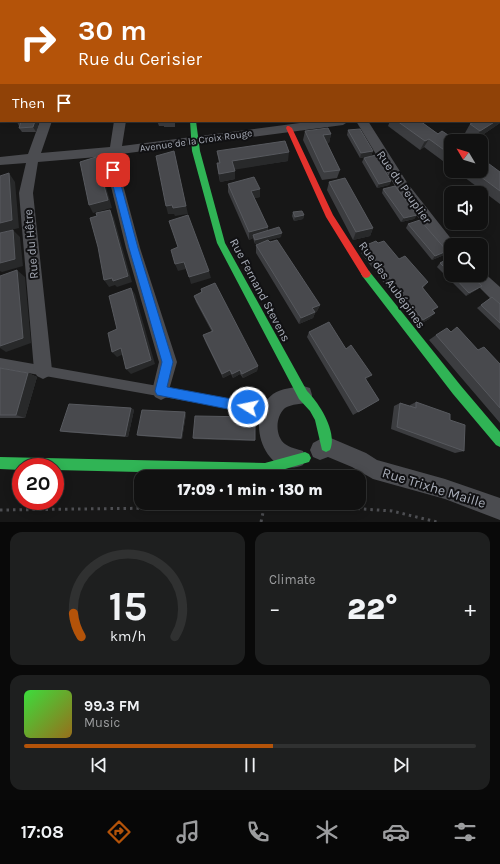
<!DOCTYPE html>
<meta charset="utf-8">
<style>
:root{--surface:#111;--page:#1e1f1f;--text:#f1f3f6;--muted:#9c9d9f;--line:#303131;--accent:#b45309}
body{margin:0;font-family:Karla,sans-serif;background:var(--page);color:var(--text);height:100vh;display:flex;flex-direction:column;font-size:15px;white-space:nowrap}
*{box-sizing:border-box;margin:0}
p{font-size:13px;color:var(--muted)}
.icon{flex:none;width:22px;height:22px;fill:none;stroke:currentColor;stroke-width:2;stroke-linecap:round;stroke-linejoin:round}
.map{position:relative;height:522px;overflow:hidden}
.sheet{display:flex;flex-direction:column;gap:10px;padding:10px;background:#090909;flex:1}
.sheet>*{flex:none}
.hud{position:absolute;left:0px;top:0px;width:500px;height:122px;box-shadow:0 2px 10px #0003,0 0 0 1px var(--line);background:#b45309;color:#fff;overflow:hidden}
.needle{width:26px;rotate:308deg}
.tools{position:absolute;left:444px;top:134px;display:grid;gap:8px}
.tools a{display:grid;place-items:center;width:44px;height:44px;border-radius:8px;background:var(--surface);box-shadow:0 2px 10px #0003,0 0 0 1px var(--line);font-size:20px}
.speed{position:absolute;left:12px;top:458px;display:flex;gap:8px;font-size:20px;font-weight:700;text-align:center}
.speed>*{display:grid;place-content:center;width:52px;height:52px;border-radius:50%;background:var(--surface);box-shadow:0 2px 10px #0003,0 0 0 1px var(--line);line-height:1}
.speed .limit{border:6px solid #d22;background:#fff;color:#111}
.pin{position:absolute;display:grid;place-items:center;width:34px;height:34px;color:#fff;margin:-17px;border-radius:8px;box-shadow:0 2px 6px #0006}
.me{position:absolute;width:44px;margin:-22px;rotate:280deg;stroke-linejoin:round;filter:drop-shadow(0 0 3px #0008)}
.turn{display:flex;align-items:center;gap:14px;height:84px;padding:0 12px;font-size:18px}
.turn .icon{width:52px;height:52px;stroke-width:2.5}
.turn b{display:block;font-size:28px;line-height:34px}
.then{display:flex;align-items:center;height:38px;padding:0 12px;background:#0003;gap:8px;font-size:15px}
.big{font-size:30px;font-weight:800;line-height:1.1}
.sheet .tile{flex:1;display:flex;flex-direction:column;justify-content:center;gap:6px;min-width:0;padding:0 14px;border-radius:12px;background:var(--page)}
.sheet .dial{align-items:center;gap:0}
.dial svg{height:104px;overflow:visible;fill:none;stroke:var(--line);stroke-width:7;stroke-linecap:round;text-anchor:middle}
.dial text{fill:var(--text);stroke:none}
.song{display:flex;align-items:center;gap:12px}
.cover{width:48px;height:48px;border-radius:6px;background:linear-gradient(135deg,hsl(120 70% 55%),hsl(40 70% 35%))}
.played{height:4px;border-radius:2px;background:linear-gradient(90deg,var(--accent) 55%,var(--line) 55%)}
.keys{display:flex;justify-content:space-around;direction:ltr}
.heat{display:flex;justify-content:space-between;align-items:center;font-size:22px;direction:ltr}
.sheet .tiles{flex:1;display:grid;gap:10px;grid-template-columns:1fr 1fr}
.tile:last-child{grid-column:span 2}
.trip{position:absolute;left:134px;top:470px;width:232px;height:40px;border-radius:12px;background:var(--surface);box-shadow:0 2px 10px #0003,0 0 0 1px var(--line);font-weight:800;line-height:40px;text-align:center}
.tab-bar{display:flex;height:64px;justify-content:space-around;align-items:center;background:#070707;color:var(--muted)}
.tab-bar .icon{width:28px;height:28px}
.tab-bar .on{color:var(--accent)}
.tab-bar b{font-size:18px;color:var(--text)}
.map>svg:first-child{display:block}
</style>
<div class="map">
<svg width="500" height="522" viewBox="0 0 500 522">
<rect width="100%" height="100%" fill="#171717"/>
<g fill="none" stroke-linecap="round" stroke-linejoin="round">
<path stroke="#4d4e52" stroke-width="1.5" stroke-dasharray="1 2" stroke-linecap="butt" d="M319,0l2,1"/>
<path stroke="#4d4e52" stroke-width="3" stroke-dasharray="2.5 4" stroke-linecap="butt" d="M0,510l321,-4 71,5 45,11
M261,522l4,-19"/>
<path fill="#4b4c50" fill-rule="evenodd" d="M499,14h1v2h-1z
M0,358l248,44 4,1 1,4 -1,4 -4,1 -248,-44z"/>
<path fill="#4b4c50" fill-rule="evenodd" d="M96,0h20l-21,1z
M448,0h9l1,1h-9z
M0,7h1v6h-1z
M0,75h1l-1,9z
M40,121h12l-11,32 69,-6 4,-26h12l-4,25 193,-25h34l-6,4 -222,29 -2,16 21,78 37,114 -10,35 -6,3 -6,-3 -3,-6 7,-29 -33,-114 -19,-78 2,-14 -71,6 -5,31 19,177 -3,6 -6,3 -6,-3 -3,-6 -15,-177 7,-30 -26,2v-8l28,-3z
M356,121h12l40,63 48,61h-5v11l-5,-2 -48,-63z
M481,270l19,17v17l-6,-2 -22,-22 -3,-5h12z
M303,386l7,2 2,7 -2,7c-7,2 -19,2 -25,6 -10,9 -10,28 0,36 5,4 13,5 18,7l3,7 -3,7c-38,16 -60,-48 -30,-71 9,-6 20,-6 30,-8z
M326,436l40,17 11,7 68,19 55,19v22l-55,-21 -72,-20 -21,-12 -24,-10 -8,3 -7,-3 -3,-7 3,-7z"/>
<path fill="#30b455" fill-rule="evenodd" d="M499,98h1v4h-1z
M190,121h6l4,30 25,92 82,148c12,12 31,41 23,59l-4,2 -4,-2 -7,-30 -5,-9 -11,-12 -82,-156 -25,-92z
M366,270l3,1 92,115 39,46v15l-4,-2 -43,-51 -90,-117 -2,-3 2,-3z
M305,452l4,2 2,4 -2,4 -44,13 -210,-5v-3h-34v3l-21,-1v-12l265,6z"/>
<path fill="#e5322d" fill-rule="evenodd" d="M129,0h7v1h-7z
M287,126h2l3,2 41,87 36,56 2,3 -2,3 -3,1 -3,-1 -37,-60 -40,-89z"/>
</g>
<path fill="#3c3d40" d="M165,0h45v1h-45z
M483,0h17v7h-1v-6h-14z
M500,106v17l-25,17 -10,-7 5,-9z
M39,121l-3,11h-14l-3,-4v-2l-2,-4z
M95,121h15v1l-14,1z
M157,121h18v6h-11v-1h-5z
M390,121h30l18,13 13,7v26l-27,-20 -4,3 -32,-24z
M348,130l25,21 -2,5 -11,2 -13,-23z
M305,131l26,3 -2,9h-2l13,27 -3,8 -15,2 -19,-40z
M217,151l71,10 -54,8 1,10 -15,3 -2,-10 -1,-9h2z
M364,158l27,23 -2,4 -12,3 -15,-26z
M456,171l44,1v32z
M329,182l44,46 -3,8 -17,4 -26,-50z
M228,184l32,13 -6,1 14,29v3l13,7 -13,3 52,65 -3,6 -2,2 -2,5 -14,6 -43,-71v-8l12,-5 -13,4 -2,-6 -4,2 -21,-48z
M383,189l34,26 -3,4 -13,3 -19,-29z
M293,212l11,3 -1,4 -9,2 -2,-5z
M408,224l39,27 -3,4 -12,5 -26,-32z
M378,243l50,39 -5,6 15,19 -5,4 -4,8 -12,7 -56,-73 3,-7z
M451,257v18h19l8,14 -12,7 -29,-29 3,-4z
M201,289l57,77 -1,5 -14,7 -3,-4 -7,4 -2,-4 -8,4 -18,-37 -2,-6 9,-3 -16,-30 -2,-6 7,-4z
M492,297l8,7v26l-23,-22z
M309,332l37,17 21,30 -1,1 13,20 -26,15 -46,-78z
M451,332l49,32v59l-71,-83 7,-5z
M0,368l28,5 9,4 -12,41h-25z
M416,402l34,18 14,31 -9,2 -64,-24 3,-23 6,-3 10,3v-1z
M131,408l3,2 -6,27 -64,-5 -4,-1z
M186,414l-4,25 -42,-3 -3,-1z
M193,438l62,2v1l-61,-2z"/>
<path fill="#28292a" d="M7,0h43l-1,1h-41z
M201,0h9v1h-10z
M265,0h17v1h-23z
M1,49v11l-1,1v-6z
M500,118v5l-25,17 5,-9 16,-10h3v-2z
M35,121h4l-3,11 -3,-5z
M331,134l-2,9 -8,1 2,-9z
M429,139l-5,8 -4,3 5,-9z
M174,151l14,63 -13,2 -1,-2h-6l-2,-8z
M373,151l-2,5 -11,2 1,-5z
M289,152l-1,9 -55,9 -1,-9z
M96,157l4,8 12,43 -19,5 -4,-8z
M235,171v8l-15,3 -1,-8z
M9,173l6,9 4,46 -19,5v-10z
M391,181l-2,4 -12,3 2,-4z
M260,189v8l-9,2v-8z
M110,210l4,8 18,64 -15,5 -2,-2 -6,2 -5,-7z
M304,215l-1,4 -9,2 1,-4z
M417,215l-3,4 -13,3 3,-4z
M268,227l-1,7 -14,1v3l-4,2v-8z
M373,228l-3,8 -17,4 3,-8z
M13,230l7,7 3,29 -21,6 -2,-1v-8z
M282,233l-1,4 -26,7v-4z
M447,251l-3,4 -12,5 3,-4z
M184,262l2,7 -8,2 -3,-7z
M17,270l8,7 6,66 -25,9 -6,-4v-2z
M209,271l2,7 -20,6 -2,-7z
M482,286l-4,3 -12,7 3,-3z
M131,288l4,6 20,70 -24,10 -5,-5z
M320,305l-3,6 -2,2 -2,5 -14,6 2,-6 11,-10z
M435,313l-6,6 -12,7 6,-6z
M121,348l5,5 -9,4 -5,-5z
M258,366l-1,5 -14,7 -1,-4z
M230,370l1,4 -8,4 -1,-4z
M240,370v4l-7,4 -1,-4z
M28,373l9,4 -12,41 -9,-3z
M372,375l-5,4 -7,3 5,-4z
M131,408l3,2 -6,27 -3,-1z
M185,412l1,2 -4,25 -1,-1z"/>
<path fill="#48494d" stroke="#57595e" d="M185,0h16l-1,1h-16z
M216,0h23l1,1h-25z
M239,0h5l1,1h-5z
M252,0h13l-6,1h-6z
M0,12h1v13h-1z
M0,30h1v19l-1,6z
M500,106v12l-1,1v-12z
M18,121h17l-2,6 -14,1 2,-6h-4z
M397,121h23l18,13 4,-3 15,10h-6v14l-22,-16 -4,2z
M476,121h20l-16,10 -10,-7z
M328,128l3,6 -8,1 17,35 -16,2 -19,-41z
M360,129l13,22 -12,2 -13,-23z
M285,141l4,11 -57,9 3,10 -16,3 -2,-11h3l-3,-12z
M174,151l12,55 -13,2 -1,-3 -6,1 -10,-50z
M376,155l15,26 -12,3 -15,-26z
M96,157l12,43 -19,5 -9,-43z
M481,158l19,14v19l-27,-20h8z
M9,173l3,47 -12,3v-47z
M254,177l6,12 -9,2 17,36 -19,5 -21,-48z
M345,178l28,50 -17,4 -27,-50z
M395,186l22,29 -13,3 -21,-29z
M110,210l18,66 -15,5 -1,-3 -8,2 -6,-33 -8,-29 7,-2 -1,-3z
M302,211l2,4 -9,2 -2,-5z
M188,215l21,56 -20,6 -5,-15 -9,2 -4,-14 7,-3 -9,-26z
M420,220l27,31 -12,5 -27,-32z
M279,227l3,6 -27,7 -2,-5z
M13,230l2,29 -15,4v-30z
M268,240l2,2 7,-2 43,65 -8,3 3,4 -14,6 -45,-73z
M376,241l2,2 6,-2 15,18 6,-3 23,26 -6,5 16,20 -6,3 3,3 -12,7 -59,-74z
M451,257v17l-11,-11z
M17,270l6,68 -23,8v-70z
M452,275h18l12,11 -13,7z
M215,283l43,83 -16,8 -2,-4 -8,4 -2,-4 -8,4 -19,-39 10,-4 -19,-35 8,-4 -1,-3z
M131,288l20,72 -25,9 -5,-21 -9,4 -4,-19 9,-4 -8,-33z
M492,297l8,7v19l-19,-18z
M329,322l17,27 5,-4 21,30 -7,3 14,22 -21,12 -49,-80z
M457,327l21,23 6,-3 16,17v44l-64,-73 11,-7 4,4z
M0,368l28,5 -12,42h-16z
M416,402l34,12v6l15,5 -1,26 -67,-24 3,-24 16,5z
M69,404l62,4 -6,28 -65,-5z
M142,410l43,2 -4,26 -44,-3z
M195,416l60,1v23l-62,-2z"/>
<path fill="#1a73e8" stroke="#114b97" d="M110,168h6l1,2 21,78 35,114 -6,25 81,15 4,1 2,4 -2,4 -4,2 -91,-18 -2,-4 7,-29 -33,-114 -20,-78z"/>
<g text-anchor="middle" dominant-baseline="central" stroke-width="4" stroke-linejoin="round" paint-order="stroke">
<g font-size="10" fill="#a8adb8" stroke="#111113">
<text transform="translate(196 141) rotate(-8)">Avenue de la Croix Rouge</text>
</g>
<g font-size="12" fill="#a8adb8" stroke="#111113">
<text transform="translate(404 187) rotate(55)">Rue du Peuplier</text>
<text transform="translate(31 244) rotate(-95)">Rue du Hêtre</text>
<text transform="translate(392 285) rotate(54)">Rue des Aubépines</text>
<text transform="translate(260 290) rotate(62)">Rue Fernand Stevens</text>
</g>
<g font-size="14" fill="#a8adb8" stroke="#111113">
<text transform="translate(434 488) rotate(17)">Rue Trixhe Maille</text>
</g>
</g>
</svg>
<div class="tools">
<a><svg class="needle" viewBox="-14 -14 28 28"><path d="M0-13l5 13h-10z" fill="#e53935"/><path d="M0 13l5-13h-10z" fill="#9c9d9f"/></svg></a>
<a><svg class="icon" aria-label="sound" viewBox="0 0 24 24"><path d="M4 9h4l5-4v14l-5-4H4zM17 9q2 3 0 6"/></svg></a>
<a><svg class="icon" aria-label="search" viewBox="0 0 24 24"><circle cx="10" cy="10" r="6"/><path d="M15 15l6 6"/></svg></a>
</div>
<div class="speed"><div class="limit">20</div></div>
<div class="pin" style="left:113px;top:170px;background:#d93025"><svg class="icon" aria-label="arrive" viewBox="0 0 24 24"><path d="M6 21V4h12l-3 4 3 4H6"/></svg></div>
<svg class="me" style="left:248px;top:407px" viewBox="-20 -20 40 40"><circle r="17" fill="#1a73e8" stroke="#fff" stroke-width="3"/><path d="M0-11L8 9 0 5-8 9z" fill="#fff"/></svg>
<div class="trip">17:09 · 1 min · 130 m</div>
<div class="hud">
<div class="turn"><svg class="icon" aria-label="right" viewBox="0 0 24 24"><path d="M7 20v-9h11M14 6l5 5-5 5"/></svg><div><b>30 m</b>Rue du Cerisier</div></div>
<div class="then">Then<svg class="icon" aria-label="arrive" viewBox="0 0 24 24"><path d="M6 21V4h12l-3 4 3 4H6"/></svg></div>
</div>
</div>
<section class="sheet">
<div class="tiles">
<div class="tile dial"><svg viewBox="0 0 100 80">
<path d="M14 69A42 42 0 1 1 86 69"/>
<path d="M14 69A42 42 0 0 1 8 51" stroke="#b45309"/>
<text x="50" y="56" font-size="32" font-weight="700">15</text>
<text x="50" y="72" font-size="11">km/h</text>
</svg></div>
<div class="tile"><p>Climate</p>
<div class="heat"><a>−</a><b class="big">22°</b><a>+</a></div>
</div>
<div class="tile">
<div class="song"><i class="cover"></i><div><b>99.3 FM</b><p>Music</p></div></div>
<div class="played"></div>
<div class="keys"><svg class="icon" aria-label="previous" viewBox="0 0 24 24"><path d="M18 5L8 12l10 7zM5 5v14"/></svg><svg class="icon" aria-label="pause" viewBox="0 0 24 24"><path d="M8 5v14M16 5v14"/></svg><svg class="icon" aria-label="next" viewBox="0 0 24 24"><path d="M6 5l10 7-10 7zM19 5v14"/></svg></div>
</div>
</div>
</section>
<nav class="tab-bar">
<b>17:08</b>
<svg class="icon on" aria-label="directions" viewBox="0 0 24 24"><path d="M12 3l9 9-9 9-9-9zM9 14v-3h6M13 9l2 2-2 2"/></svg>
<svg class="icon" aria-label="music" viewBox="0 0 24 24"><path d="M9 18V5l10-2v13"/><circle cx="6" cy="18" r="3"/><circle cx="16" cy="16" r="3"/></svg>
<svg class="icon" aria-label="phone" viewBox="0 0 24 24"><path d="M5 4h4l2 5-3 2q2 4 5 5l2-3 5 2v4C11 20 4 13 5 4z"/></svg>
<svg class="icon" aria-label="climate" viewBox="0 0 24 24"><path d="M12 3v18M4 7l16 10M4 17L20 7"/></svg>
<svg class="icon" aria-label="car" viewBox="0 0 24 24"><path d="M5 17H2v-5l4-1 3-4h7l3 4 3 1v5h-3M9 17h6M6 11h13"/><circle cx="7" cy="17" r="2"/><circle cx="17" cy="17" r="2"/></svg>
<svg class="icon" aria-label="filters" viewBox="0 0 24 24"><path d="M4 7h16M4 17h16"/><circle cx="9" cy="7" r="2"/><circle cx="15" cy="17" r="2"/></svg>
</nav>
